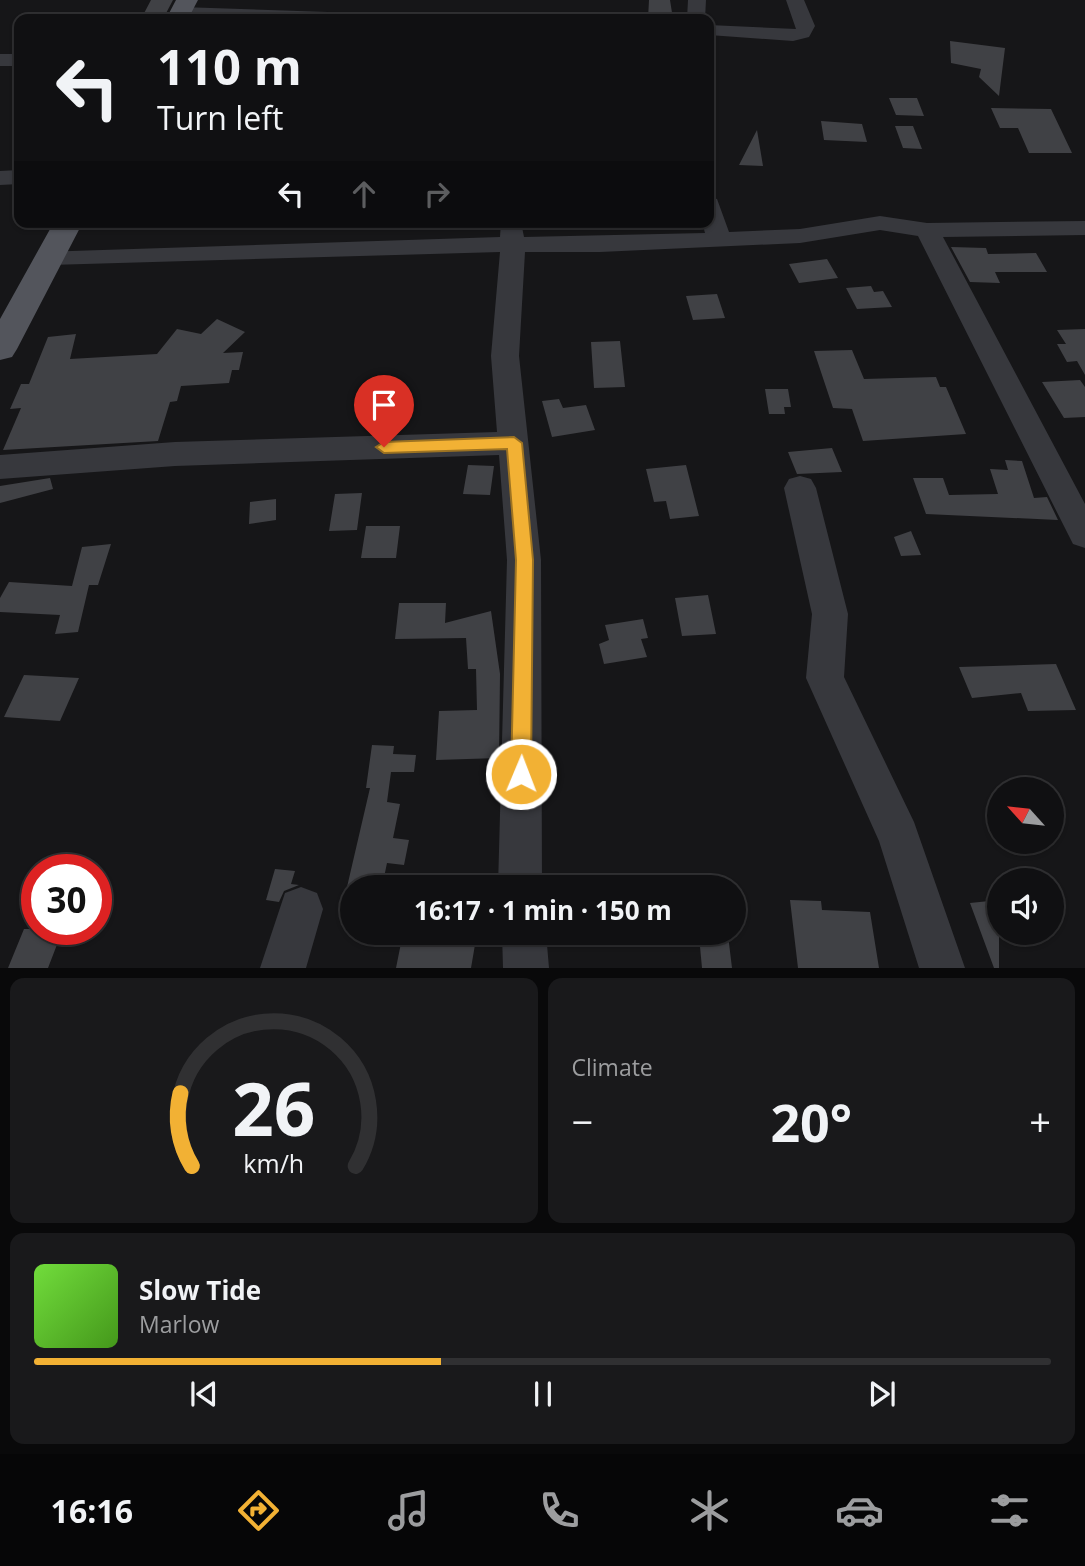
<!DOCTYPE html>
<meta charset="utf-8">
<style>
:root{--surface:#101012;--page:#19191b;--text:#f1f3f6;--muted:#9c9d9f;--line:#303032;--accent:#f2b134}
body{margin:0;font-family:"Open Sans",sans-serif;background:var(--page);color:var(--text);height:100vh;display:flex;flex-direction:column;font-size:26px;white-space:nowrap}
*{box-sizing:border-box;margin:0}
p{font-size:23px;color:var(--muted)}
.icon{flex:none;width:38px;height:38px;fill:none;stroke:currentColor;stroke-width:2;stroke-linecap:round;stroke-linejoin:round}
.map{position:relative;height:968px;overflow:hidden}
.side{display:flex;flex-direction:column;gap:10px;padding:10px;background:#09090a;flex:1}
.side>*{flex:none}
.top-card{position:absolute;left:14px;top:14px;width:700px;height:214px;border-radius:14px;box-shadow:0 2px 5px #0004,0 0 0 2px var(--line);background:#101012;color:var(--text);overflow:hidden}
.needle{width:46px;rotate:297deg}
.controls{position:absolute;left:987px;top:777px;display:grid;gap:14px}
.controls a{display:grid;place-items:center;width:77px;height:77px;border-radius:50%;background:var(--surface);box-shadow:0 2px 5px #0004,0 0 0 2px var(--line);font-size:35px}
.speed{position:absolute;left:21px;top:854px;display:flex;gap:14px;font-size:35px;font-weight:700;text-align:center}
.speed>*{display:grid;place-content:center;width:91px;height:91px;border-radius:50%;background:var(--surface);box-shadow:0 2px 5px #0004,0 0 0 2px var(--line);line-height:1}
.speed .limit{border:10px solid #d22;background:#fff;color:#111}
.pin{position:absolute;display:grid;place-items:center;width:60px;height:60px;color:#fff;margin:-72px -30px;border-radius:50% 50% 50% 0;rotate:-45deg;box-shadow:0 0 7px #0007}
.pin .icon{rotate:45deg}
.me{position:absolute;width:77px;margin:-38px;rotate:1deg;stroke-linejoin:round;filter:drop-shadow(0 0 5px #0008)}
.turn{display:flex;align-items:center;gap:24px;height:147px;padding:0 28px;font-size:32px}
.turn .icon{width:91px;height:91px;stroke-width:2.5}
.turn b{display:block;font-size:49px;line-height:60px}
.lanes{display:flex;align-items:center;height:66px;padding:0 28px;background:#0003;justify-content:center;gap:35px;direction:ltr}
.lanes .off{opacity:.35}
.big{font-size:52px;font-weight:700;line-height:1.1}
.side .tile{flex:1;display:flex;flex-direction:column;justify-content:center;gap:10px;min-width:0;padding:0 24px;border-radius:14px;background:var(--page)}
.side .dial{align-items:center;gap:0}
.dial svg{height:182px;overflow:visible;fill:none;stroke:var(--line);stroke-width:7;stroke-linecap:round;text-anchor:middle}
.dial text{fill:var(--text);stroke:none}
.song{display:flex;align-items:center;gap:21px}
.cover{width:84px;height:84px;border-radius:10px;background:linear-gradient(135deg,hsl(100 70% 55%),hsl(100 70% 35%))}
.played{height:7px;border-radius:4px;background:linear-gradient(90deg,var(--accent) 40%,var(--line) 40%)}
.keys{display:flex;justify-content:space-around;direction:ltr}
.heat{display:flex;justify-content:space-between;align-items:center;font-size:38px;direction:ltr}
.side .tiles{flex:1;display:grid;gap:10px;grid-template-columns:1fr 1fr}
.tile:last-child{grid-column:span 2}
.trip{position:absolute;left:340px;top:875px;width:406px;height:70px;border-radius:35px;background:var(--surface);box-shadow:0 2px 5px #0004,0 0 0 2px var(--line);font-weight:700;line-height:70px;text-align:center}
.menu{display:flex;height:112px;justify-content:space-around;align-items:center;background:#060607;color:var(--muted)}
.menu .icon{width:49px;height:49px}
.menu .selected{color:var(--accent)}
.menu b{font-size:32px;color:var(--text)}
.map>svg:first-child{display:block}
</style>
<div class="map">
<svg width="1085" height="968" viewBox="0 0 1085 968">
<rect width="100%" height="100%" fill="#161618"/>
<path fill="#404145" d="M151,0h22l-10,19h-22z
M649,0h21l3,19h-25z
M950,41l55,7 -6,48 -20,-19 2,-8 -30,-6z
M889,98h28l7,18 -28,-1z
M991,108l60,1 21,44h-43l-11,-25h-18z
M821,121l41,3 5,18 -43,-2z
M895,126h18l9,23 -19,-1z
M757,130l6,36 -24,-1z
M951,247l35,1 2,6 48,-1 11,19h-52l5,11 -30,-1z
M827,259l11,19 -39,5 -10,-19z
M871,286l3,6 9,-1 9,16 -35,2 -11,-21z
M717,294l8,24 -32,2 -7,-24z
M217,319l28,13 -22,21 20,-1 -4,18h-7l-3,13 -48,3 -4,15 -7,1 -12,39 -155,9 18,-42 -11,1 11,-25h8l19,-47 28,-3 -6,25 87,-5 20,-25 24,5z
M1085,329v46l-8,-14 -10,1 -10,-18h9l-9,-14z
M620,341l5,46 -31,1 -3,-46z
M852,350l12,29 72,-2 4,10h6l20,47 -103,7 -11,-32 -19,-1 -19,-57z
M1080,380l5,7v30l-21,1 -22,-36z
M765,389h23l3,18h-7l1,7h-16z
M559,399l4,9 23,-3 9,25 -43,7 -10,-36z
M832,448l10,24 -45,2 -9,-22z
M1005,460l17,1 12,37 13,-1 11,23 -132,-6 -13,-36h30l6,17 49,-1 -8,-25 18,1z
M468,465l26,1 -4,29 -27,-1z
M686,465l13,51 -29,3 -4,-18 -12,1 -8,-33z
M50,478l3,11 -53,14v-17z
M362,493l-5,37 -28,1 6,-37z
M276,499v21l-27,4 1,-22z
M366,526h34l-4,32h-35z
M911,531l10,24 -20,1 -7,-19z
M111,544l-13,41h-9l-11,47 -23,2 5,-19 -60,-3v-14l9,-16 63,4 10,-39z
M708,595l8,39 -34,2 -7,-38z
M399,603h47l-1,20 46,-12 9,63 -1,84 -63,2 3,-49 38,-1 -1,-41h-8l-2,-31 -71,1z
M643,619l5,19 -7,1 6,18 -43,7 -5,-20 10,-4 -4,-15z
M1056,664l20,46 -48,1 -7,-18 -49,5 -13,-31z
M24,675l55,3 -19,43 -56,-4z
M372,745l22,1 -1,8 23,1 -2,17h-23l-4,30 13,2 -7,34 16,2 -5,25 -17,-2 -5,24h-35l23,-99h-4z
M275,869l20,2 -4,13 8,1 -15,6 -5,11 -13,-2z
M790,900l31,1 1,9 48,2 9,56h-81z
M999,900v68h-5l-24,-65z
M24,929h39l-15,39h-40z
M403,933h74l-6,35h-75z
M728,935l4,33h-30l-3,-32z"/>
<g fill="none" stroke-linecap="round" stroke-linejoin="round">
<path fill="#37383d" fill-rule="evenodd" d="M688,0h18l-1,19h-18z
M786,0h18l11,26 -6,11 -16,4 -84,-6v-10l87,4z
M181,7l206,7 9,5h-159l-62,-3 -3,-4 3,-4z
M0,54h19v12h-19z
M19,170v14l-19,1v-14z
M709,197l8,2 12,33 71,-3 80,-13 47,7 158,-2v14l-142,2 142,267v44l-12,-4 -155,-308 -38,-6 -80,13 -200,9h-75l-6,104 22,204 1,327h-44l9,-327 -8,-105 -324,11 -175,13v-24l175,-13 322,-10 -6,-76 9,-104 -450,13 -9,-3 -3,-5 3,-5 459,-15 1,-15h20l3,15 181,-4 -3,-11h7z
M800,476l11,3 5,9 32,126 -4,63 70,145 51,146h-46l-40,-127 -73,-163 6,-64 -28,-126 5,-9z
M301,887l16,6 6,16 -17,59h-46l25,-75z
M502,933h44l3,35h-46z"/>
<path fill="#53555c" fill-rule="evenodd" d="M176,0h22l-10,19h-22z
M54,222h29l-66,127 -5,8 -12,3v-41z"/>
</g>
<path fill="#f2b134" stroke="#9d7322" stroke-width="2" d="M514,437l8,6 11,117 -2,214 -3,7 -7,3 -7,-3 -3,-7 5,-214 -9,-111 -123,4 -8,-6 8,-5z"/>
</svg>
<div class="controls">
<a><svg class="needle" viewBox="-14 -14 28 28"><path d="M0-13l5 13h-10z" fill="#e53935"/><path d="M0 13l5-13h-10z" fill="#9c9d9f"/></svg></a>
<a><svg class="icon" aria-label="sound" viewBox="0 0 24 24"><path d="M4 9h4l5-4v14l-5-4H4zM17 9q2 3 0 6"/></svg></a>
</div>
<div class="speed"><div class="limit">30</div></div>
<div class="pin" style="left:384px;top:447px;background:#d93025"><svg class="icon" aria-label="arrive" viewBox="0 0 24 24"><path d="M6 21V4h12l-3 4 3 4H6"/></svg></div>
<svg class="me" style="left:521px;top:774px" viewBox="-20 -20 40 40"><circle r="17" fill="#f2b134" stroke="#fff" stroke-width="3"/><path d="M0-11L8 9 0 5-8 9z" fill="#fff"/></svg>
<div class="trip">16:17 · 1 min · 150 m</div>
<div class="top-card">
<div class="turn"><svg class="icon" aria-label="left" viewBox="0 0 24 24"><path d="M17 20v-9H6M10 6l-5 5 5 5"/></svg><div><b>110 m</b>Turn left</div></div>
<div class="lanes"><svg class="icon" aria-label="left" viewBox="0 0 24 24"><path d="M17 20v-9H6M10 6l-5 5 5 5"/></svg><svg class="icon off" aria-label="ahead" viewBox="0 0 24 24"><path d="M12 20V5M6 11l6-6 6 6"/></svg><svg class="icon off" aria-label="right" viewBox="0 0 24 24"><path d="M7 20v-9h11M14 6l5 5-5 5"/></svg></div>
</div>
</div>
<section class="side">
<div class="tiles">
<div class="tile dial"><svg viewBox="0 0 100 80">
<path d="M14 69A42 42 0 1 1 86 69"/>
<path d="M14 69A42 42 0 0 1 9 37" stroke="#f2b134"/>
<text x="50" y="56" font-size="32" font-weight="700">26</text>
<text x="50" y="72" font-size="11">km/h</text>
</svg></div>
<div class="tile"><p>Climate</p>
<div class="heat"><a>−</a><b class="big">20°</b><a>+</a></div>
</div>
<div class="tile">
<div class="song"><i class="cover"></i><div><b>Slow Tide</b><p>Marlow</p></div></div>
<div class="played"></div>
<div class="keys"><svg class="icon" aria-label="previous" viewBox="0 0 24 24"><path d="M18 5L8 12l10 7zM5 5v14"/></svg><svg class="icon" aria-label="pause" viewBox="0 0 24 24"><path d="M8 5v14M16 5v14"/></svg><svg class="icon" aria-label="next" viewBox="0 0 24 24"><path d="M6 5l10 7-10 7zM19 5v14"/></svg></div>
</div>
</div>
</section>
<nav class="menu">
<b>16:16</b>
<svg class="icon selected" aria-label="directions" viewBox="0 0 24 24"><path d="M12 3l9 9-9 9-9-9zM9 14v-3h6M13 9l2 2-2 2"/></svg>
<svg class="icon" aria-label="music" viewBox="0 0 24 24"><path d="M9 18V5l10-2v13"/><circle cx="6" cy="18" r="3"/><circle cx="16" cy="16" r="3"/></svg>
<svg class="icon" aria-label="phone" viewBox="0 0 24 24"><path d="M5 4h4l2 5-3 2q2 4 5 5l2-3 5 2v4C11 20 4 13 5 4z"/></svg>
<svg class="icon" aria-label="climate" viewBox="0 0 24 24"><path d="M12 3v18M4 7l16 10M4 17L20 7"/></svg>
<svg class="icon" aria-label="car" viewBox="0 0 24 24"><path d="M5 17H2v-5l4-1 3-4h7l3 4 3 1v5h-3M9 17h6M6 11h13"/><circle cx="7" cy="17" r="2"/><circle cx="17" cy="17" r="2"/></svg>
<svg class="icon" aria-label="filters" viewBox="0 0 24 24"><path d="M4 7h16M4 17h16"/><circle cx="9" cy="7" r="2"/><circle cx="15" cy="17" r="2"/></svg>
</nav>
